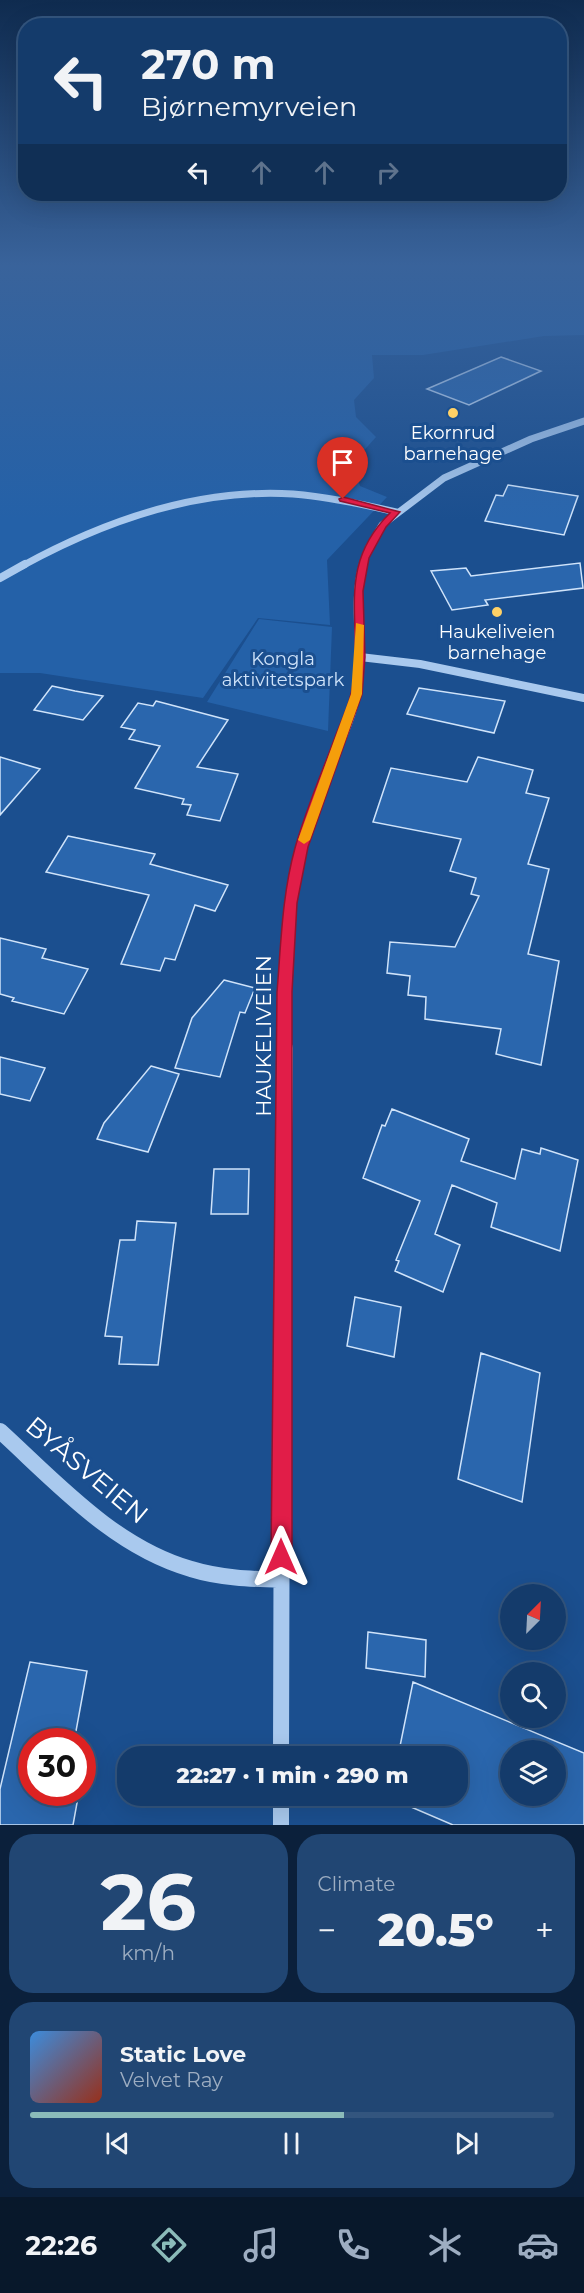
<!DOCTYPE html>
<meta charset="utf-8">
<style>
:root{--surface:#143b6b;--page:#214673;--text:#f1f3f6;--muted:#9dadc1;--line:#33557e;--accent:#8bbbb9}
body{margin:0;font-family:Montserrat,sans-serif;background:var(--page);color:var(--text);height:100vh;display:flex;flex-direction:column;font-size:22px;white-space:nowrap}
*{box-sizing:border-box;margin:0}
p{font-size:20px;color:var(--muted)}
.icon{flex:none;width:33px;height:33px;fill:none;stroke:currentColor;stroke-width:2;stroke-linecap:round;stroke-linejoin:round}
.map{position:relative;height:1825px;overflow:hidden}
.side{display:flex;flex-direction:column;gap:9px;padding:9px;background:#0b203b;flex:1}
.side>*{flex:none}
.banner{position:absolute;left:18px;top:18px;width:549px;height:183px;border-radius:24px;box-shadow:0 6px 24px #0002,0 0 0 2px var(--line);background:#143b6b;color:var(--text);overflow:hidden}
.needle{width:39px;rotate:24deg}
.tools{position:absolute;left:500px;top:1584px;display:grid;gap:12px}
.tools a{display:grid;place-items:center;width:66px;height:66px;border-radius:50%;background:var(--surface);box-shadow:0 6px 24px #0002,0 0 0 2px var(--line);font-size:30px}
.speed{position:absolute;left:18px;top:1728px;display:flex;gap:12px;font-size:30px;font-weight:700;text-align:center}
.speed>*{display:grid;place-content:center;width:78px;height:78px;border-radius:50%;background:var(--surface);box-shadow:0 6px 24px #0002,0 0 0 2px var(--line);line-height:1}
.speed .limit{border:9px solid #d22;background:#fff;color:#111}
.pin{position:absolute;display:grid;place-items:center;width:51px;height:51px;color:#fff;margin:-62px -26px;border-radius:50% 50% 50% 0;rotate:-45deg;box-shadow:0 0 6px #0007}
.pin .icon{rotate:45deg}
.me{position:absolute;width:66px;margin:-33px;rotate:0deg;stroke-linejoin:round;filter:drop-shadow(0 0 4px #0008)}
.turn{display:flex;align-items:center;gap:21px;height:126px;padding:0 24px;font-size:27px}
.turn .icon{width:78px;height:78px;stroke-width:2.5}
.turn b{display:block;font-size:42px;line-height:51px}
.lanes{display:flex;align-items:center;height:57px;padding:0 24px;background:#0003;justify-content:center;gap:30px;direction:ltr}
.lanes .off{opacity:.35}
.big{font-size:45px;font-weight:800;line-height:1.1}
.side .card{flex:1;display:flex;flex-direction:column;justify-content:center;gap:9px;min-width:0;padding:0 21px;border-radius:24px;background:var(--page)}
.side .dial{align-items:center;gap:0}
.dial b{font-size:78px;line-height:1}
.song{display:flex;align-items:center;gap:18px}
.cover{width:72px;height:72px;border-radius:9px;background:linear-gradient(135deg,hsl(210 70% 55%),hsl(10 70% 35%))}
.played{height:6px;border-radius:3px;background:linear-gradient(90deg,var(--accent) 60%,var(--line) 60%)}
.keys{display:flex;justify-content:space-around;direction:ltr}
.heat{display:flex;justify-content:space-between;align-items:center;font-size:33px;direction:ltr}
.side .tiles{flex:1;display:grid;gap:9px;grid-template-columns:1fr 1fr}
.card:last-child{grid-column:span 2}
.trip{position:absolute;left:117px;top:1746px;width:351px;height:60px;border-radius:24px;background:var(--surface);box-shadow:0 6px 24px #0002,0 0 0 2px var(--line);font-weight:800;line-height:60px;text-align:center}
.tab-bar{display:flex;height:96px;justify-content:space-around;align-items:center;background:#08182b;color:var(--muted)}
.tab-bar .icon{width:42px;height:42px}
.tab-bar .active{color:var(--accent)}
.tab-bar b{font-size:27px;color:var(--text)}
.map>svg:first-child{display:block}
</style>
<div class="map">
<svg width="584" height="1825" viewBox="0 0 584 1825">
<rect width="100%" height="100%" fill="#1b4f8f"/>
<path fill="#2461a8" d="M0,265h584v70l-40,1 -121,19h-51l2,23 -20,22 2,17 20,20 -24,27 8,22 27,11 -60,63 3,65 -72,-7 -55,80 -163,-25h-40z
M259,619l73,8 -4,104 -121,-29z"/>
<path fill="#2a66ad" stroke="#cfe3fa" stroke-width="1.5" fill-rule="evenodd" d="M501,357l40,14 -72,34 -42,-16z
M508,485l70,11 -14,39 -79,-14 11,-26 7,1z
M580,563l3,25 -98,12 3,5 -36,5 -21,-39 35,-3 5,8z
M52,686l23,5 28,5 -20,24 -49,-10z
M419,688l86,13 -11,32 -87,-19z
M156,701l72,19 -31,47 41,7 -18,47 -33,-6 4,-10 -9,-1 2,-5 -49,-11 25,-42 -31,-7 6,-9 -14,-3 17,-24 15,3z
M0,757l40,12 -40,46z
M478,757l55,13 -7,23 23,5 -21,66 21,5 -21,85 31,7 -18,104 -45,-11 5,-25 -76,-10 1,-22 -18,-2 2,-19 -23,-3 3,-31 65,5 24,-51 -8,-2 5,-16 -26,-7 11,-32 -88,-17 18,-54 76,14z
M68,836l87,18 -5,10 78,21 -13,26 -20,-6 -20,55 -10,-2 -5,13 -39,-7 28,-69 -103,-23z
M0,938l46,11 -4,9 46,11 -24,45 -52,-13 2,-3 -14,-4z
M224,980l31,8 -10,25 -5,-1 -20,65 -45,-9 17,-50z
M0,1057l45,11 -15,33 -30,-7z
M151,1066l28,8 -31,78 -51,-13 7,-16z
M392,1109l77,30 -8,22 54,18 7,-30 18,5 1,-6 37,12 -18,91 -69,-24 6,-24 -45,-18 -17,49 25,11 -17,47 -48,-21 4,-10 -3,-1 24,-59 -57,-23 19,-53 3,1z
M214,1169h35l-1,45h-37z
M137,1221l39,2 -18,142 -39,-1 3,-27 -17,-1 15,-96h15z
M355,1297l46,10 -7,50 -47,-11z
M481,1353l59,20 -18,129 -64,-23z
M368,1632l58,8 -1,37 -59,-9z
M30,1662l57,9 -13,71h-42v50h47l-6,33h-73v-36z
M413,1682l171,71v72h-131l-63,-27v-2h68v-40h-60zM510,1750h45v46h-45z"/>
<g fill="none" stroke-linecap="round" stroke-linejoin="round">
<path stroke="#a9c9ee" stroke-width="7" d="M22,566c82,-45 176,-78 271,-72 35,3 69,10 103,18
M363,566l6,-19 13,-22 62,-47 87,-39 53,-18"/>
<path stroke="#a9c9ee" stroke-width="8" d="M0,578l25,-14
M360,657l60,7 164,34
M326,779c10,-28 26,-58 31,-87 7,-41 -6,-88 6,-128"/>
<path stroke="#a9c9ee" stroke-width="10" d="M286,1049l1,-112 10,-76 30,-84"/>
<path stroke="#a9c9ee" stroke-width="14" d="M282,1392l4,-344"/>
<path stroke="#a9c9ee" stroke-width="16" d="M0,1431c57,52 114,116 191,138 29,9 60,10 90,11
M281,1756l1,-366
M281,1796v29"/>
</g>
<linearGradient id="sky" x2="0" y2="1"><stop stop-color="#0f2b4f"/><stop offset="0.51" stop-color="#39639b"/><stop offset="1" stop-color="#39639b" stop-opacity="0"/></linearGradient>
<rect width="584" height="520" fill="url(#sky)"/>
<path fill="#e11d48" stroke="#92132f" stroke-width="1.5" d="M343,497l57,15 -14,15 -17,31 -6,33 2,66 -3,37 -54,153 -11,56 -5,89v565l-3,8 -8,3 -7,-3 -3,-8 6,-565c4,-48 5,-97 18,-144 11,-39 28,-78 42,-116 5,-12 11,-25 14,-38 15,-68 -19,-124 39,-181l-50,-12 -1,-2z"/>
<path fill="#f59e0b" d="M356,623l8,2 -2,69 -52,146 -6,4 -6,-4 53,-146z"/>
<g fill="#ffd166" stroke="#1b4f8f" stroke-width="2">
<circle cx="453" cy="413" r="6"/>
<circle cx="497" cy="612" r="6"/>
</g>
<g text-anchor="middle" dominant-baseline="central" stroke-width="6" stroke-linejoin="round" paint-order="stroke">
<g font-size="18" fill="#fff" stroke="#1b4f8f">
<text x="453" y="433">Ekornrud<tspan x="453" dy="21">barnehage</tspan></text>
<text x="497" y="632">Haukeliveien<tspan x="497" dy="21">barnehage</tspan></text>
</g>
<g font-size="18" fill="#cfe3fa" stroke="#1b4f8f">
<text x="283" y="659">Kongla<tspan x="283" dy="21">aktivitetspark</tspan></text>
</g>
<g font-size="21" fill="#fff" stroke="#1b4f8f">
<text transform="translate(263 1036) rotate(-90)">HAUKELIVEIEN</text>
</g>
<g font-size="26" fill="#fff" stroke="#1b4f8f">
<text transform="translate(87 1470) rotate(40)">BYÅSVEIEN</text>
</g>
</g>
</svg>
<div class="tools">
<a><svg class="needle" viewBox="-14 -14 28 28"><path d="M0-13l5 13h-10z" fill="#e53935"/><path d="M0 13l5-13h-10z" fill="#9dadc1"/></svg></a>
<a><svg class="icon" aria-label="search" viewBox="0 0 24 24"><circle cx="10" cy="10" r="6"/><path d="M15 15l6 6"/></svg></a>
<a><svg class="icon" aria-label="layers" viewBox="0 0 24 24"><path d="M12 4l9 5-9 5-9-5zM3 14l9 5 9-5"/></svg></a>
</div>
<div class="speed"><div class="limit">30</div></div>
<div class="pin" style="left:343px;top:499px;background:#d93025"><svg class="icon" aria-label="arrive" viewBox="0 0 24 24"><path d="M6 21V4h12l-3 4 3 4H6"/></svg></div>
<svg class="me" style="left:281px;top:1557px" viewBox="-20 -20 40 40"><path d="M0-17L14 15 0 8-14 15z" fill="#e11d48" stroke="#fff" stroke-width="4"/></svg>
<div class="trip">22:27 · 1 min · 290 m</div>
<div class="banner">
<div class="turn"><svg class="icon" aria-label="left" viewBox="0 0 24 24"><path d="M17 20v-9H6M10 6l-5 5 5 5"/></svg><div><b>270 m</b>Bjørnemyrveien</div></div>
<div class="lanes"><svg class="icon" aria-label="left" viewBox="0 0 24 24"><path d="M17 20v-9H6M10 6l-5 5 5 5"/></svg><svg class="icon off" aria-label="ahead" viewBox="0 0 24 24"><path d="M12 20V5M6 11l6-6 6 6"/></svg><svg class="icon off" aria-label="ahead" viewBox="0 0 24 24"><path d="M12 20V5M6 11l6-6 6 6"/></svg><svg class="icon off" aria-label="right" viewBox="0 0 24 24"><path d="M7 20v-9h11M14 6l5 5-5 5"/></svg></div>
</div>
</div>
<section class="side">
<div class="tiles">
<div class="card dial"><b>26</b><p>km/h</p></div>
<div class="card"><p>Climate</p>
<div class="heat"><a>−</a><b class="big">20.5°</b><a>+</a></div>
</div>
<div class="card">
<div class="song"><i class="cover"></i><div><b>Static Love</b><p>Velvet Ray</p></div></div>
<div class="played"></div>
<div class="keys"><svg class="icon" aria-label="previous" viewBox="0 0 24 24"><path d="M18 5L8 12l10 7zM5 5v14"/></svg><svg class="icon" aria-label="pause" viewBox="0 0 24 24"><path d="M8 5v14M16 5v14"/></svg><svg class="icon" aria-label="next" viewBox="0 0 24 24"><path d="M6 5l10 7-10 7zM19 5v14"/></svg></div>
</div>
</div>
</section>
<nav class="tab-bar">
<b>22:26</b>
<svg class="icon active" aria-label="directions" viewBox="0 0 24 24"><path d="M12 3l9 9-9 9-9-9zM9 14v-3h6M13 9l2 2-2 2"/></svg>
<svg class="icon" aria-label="music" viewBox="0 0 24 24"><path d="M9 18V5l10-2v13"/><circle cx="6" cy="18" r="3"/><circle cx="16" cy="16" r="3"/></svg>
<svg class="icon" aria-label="phone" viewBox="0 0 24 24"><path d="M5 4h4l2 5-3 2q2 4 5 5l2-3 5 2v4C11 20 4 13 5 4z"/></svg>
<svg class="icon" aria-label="climate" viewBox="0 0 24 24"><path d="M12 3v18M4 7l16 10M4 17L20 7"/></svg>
<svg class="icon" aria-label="car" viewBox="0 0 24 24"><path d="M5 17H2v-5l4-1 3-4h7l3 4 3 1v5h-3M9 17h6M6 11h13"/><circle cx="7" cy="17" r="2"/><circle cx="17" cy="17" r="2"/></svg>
</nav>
